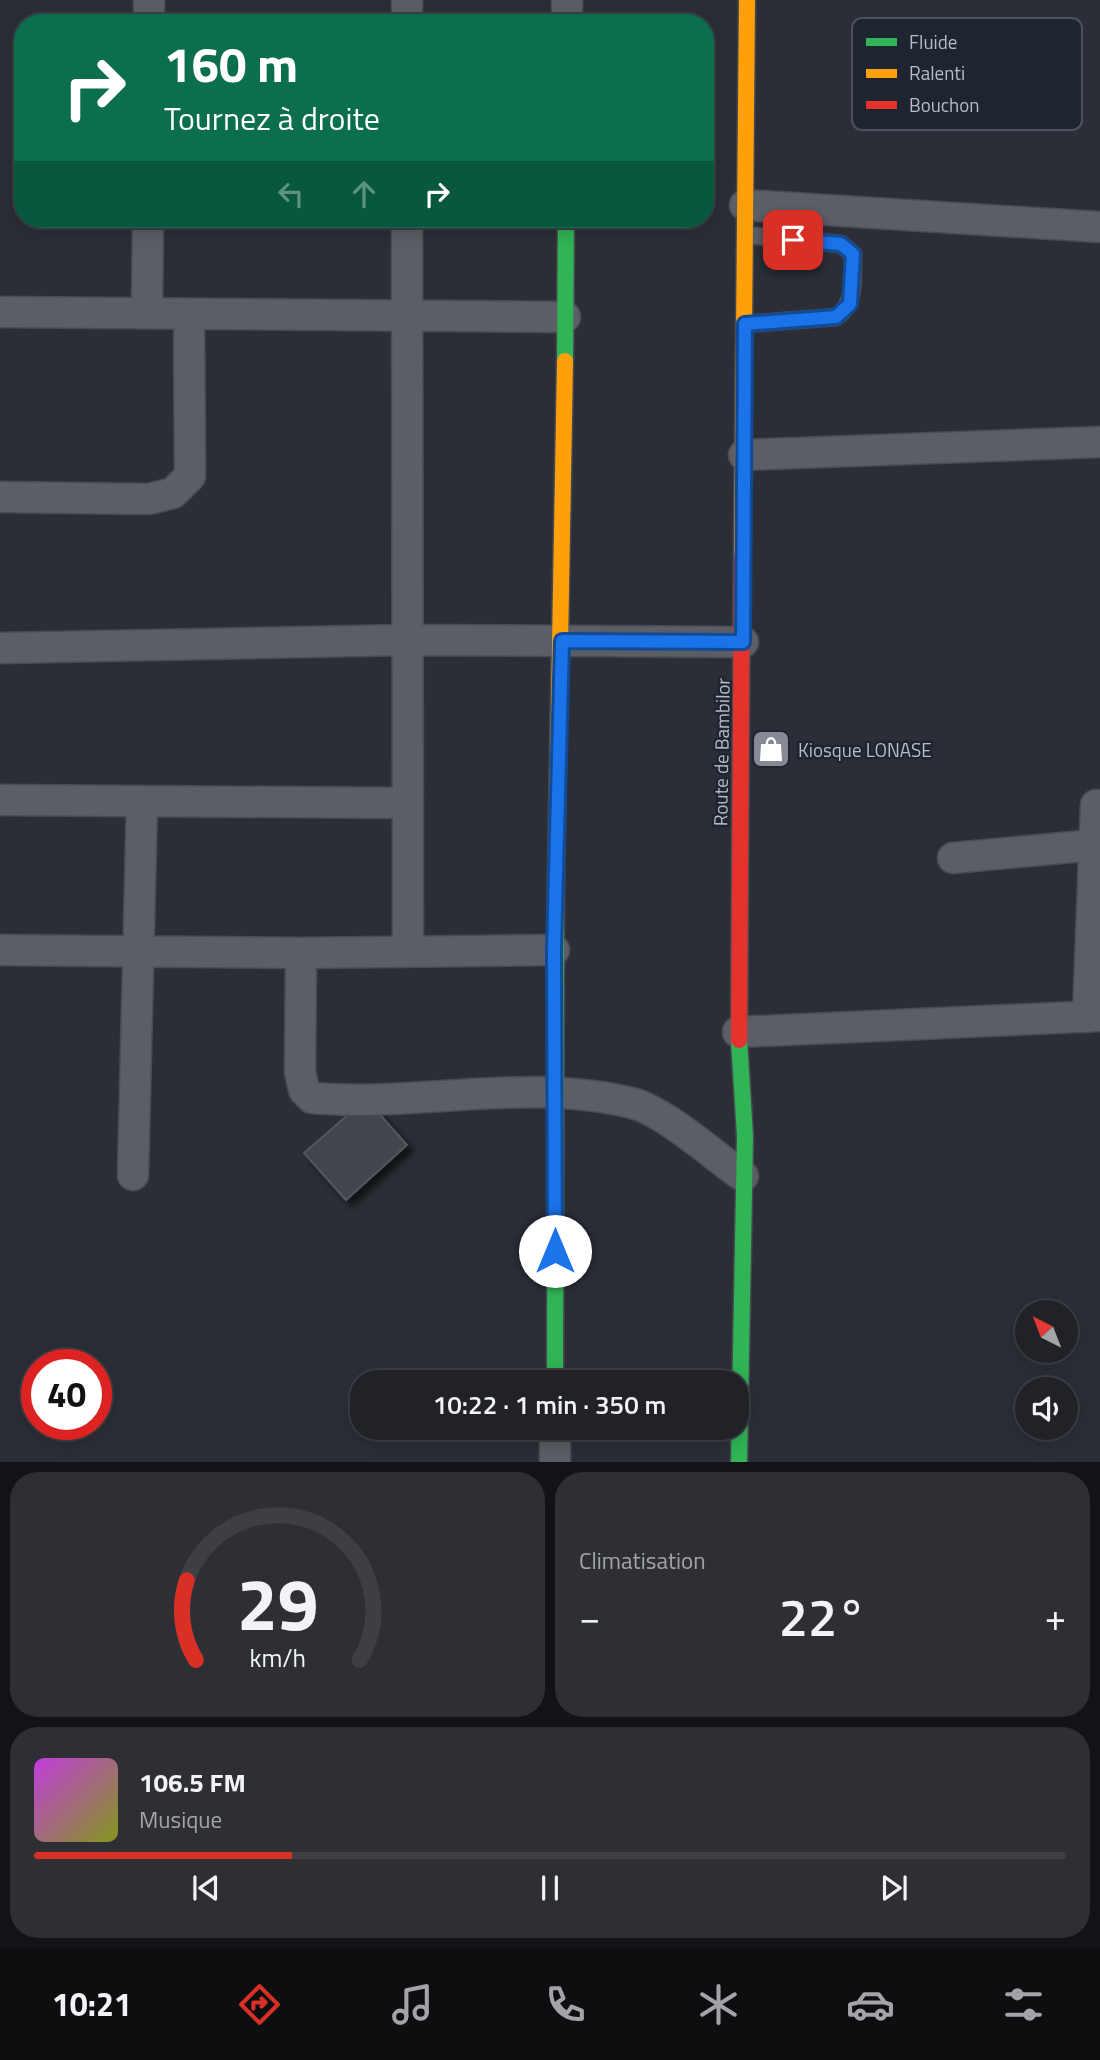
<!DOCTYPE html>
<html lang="fr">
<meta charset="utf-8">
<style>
:root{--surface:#202228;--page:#2d2f34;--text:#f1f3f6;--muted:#a2a4a8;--line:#3d3f45;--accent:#d93025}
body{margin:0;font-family:"Titillium Web",sans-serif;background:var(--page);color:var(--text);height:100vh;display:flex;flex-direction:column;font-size:26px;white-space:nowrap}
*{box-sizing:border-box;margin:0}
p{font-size:23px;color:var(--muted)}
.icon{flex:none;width:38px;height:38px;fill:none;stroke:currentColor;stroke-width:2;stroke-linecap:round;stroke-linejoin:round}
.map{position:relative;height:1462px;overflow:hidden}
.panel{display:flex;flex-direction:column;gap:10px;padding:10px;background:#121316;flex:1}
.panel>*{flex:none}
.banner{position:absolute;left:14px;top:14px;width:700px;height:214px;border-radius:28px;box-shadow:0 4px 18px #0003,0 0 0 2px var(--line);background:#0b6e4f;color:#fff;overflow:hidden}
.needle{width:46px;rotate:318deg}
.tools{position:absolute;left:1015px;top:1300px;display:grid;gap:14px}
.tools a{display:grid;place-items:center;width:63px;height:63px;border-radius:50%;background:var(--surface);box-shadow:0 4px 18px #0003,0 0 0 2px var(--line);font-size:35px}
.speed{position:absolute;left:21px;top:1349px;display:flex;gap:14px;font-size:35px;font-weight:700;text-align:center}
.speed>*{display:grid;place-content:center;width:91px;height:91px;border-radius:50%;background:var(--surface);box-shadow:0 4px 18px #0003,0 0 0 2px var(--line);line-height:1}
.speed .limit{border:10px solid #d22;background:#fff;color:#111}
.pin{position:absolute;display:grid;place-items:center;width:60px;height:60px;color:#fff;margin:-30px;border-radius:14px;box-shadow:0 4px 10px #0006}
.me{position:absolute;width:77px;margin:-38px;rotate:0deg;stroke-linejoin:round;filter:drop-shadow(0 0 5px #0008)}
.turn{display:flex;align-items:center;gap:24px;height:147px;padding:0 35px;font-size:32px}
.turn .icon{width:91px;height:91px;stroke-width:2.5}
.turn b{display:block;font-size:49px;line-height:60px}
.lanes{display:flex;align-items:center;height:66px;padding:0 35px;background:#0003;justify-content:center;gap:35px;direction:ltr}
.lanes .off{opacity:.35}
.big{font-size:52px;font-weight:600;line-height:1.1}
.panel .widget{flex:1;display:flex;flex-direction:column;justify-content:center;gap:10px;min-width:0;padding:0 24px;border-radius:28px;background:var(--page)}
.panel .dial{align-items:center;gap:0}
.dial svg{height:182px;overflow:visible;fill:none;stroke:var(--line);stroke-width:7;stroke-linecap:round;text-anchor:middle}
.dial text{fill:var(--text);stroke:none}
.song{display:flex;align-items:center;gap:21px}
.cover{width:84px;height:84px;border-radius:10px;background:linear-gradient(135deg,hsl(290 70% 55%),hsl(70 70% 35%))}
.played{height:7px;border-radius:4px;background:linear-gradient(90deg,var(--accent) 25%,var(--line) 25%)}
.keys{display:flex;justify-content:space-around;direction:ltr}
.heat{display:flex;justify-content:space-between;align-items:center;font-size:38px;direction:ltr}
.panel .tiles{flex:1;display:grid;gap:10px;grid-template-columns:1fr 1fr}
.widget:last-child{grid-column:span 2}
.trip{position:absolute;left:350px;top:1370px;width:399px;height:70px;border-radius:28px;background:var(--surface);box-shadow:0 4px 18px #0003,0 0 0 2px var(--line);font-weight:600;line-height:70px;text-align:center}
.tabs{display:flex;height:112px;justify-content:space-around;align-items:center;background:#0d0e10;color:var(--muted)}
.tabs .icon{width:49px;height:49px}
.tabs .selected{color:var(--accent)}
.tabs b{font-size:32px;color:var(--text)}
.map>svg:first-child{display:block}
</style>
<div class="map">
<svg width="1100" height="1462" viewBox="0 0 1100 1462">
<defs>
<filter id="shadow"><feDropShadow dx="6" dy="6" stdDeviation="3.5" flood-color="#0009"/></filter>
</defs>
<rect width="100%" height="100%" fill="#2b2e36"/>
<path fill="#42454b" stroke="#53565d" stroke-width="2" filter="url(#shadow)" d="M366,1099l41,46 -61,55 -42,-47z"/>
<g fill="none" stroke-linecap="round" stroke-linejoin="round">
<defs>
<path id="lane" d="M745,324l91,-7c21,-13 16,-41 17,-63l-12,-10 -95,-9"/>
<path id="street" d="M407,0v23
M149,23v-23
M567,23v-23
M745,205l355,22
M407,219l1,731
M0,312l565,5
M147,313l1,-94
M744,455l356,-13
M0,497l149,2 24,-6 17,-17 -1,-162
M0,648l405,-8 338,2
M0,800l408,3
M953,858l141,-13
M0,950l301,3 253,-3
M301,953l-1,119 4,18 8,8c105,9 215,-21 320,5 32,8 82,53 111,73
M1088,1017l8,-212
M738,1032l362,-16
M133,1175l9,-374
M555,1428v34"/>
<path id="fast" d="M565,361l1,-142
M739,1040l6,96 -6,326
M555,1382l1,-508"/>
<path id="slow" d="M742,556l5,-556
M556,874l9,-513"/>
<path id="jam" d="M739,1040l3,-484"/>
</defs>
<use href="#lane" stroke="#494b50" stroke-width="19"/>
<use href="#street" stroke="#494b50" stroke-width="33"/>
<use href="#fast" stroke="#464950" stroke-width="19"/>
<use href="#slow" stroke="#464950" stroke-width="19"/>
<use href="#jam" stroke="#464950" stroke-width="19"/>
<use href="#lane" stroke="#5b5e64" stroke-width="16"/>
<use href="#street" stroke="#5b5e64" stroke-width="30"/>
<use href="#fast" stroke="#30b455" stroke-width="16"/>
<use href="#slow" stroke="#ff9f0a" stroke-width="16"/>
<use href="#jam" stroke="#e5322d" stroke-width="16"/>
</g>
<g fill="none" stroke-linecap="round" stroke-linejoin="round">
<defs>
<path id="route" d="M555,1251l-1,-301 8,-309 181,1 2,-318 91,-7 14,-13 3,-50 -12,-10 -48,-4"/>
</defs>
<use href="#route" stroke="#114b97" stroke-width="18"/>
<use href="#route" stroke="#1a73e8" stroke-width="12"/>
</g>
<defs>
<symbol id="shop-square" viewBox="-11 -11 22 22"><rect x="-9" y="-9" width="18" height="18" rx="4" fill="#858a94" stroke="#1f2530"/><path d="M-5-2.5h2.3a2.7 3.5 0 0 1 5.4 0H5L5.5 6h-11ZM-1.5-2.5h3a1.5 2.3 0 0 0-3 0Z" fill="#fff"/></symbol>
</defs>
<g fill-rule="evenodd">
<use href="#shop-square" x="749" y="727" width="44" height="44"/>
</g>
<g text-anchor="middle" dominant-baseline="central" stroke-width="5" stroke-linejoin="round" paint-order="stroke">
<g font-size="19" fill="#b5bbc7" stroke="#1f2530" text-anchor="start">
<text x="798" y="749">Kiosque LONASE</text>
</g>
<g font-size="19" fill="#b5bbc7" stroke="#1f2530">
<text transform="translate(721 752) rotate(-89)">Route de Bambilor</text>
</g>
</g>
<rect x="852" y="18" width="230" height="112" rx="10" fill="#1f2530" stroke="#4c525d" stroke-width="2"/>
<rect x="866" y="38" width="31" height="8" fill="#30b455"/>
<rect x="866" y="69" width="31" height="9" fill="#ff9f0a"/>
<rect x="866" y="101" width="31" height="8" fill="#e5322d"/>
<g font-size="19" fill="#b5bbc7">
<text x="909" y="49">Fluide</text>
<text x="909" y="80">Ralenti</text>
<text x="909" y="112">Bouchon</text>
</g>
</svg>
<div class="tools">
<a><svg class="needle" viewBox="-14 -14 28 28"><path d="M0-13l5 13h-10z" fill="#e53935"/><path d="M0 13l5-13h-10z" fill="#a2a4a8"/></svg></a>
<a><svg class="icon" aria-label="sound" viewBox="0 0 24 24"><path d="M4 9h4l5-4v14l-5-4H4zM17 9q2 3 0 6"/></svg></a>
</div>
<div class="speed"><div class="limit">40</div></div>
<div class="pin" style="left:793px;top:240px;background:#d93025"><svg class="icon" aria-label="arrive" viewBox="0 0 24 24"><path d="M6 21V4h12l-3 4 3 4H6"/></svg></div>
<svg class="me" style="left:555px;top:1251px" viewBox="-20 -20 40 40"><circle r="19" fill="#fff"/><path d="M0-13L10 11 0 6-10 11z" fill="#1a73e8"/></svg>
<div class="trip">10:22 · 1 min · 350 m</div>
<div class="banner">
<div class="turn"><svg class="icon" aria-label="right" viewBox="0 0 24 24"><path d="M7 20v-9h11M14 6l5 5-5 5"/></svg><div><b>160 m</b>Tournez à droite</div></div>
<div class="lanes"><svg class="icon off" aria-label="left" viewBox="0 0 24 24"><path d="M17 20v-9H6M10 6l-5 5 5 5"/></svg><svg class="icon off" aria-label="ahead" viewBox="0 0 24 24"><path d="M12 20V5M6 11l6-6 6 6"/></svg><svg class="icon" aria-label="right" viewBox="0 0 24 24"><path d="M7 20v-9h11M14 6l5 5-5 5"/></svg></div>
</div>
</div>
<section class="panel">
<div class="tiles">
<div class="widget dial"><svg viewBox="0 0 100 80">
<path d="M14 69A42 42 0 1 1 86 69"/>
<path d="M14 69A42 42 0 0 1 10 34" stroke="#d93025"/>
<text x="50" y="56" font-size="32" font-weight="700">29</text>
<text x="50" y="72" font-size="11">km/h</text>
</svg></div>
<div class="widget"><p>Climatisation</p>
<div class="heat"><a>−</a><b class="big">22°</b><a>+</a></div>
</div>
<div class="widget">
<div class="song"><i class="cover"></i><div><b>106.5 FM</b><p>Musique</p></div></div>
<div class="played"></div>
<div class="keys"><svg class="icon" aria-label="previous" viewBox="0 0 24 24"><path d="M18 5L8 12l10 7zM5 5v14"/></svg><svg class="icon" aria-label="pause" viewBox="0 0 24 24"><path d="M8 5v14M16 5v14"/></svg><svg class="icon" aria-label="next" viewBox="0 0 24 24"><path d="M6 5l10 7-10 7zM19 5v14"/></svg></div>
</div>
</div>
</section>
<nav class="tabs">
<b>10:21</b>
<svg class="icon selected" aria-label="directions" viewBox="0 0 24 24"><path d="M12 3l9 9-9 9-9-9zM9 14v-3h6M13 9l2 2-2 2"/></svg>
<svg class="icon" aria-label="music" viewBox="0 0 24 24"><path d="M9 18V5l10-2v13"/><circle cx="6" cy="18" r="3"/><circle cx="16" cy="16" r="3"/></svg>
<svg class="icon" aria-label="phone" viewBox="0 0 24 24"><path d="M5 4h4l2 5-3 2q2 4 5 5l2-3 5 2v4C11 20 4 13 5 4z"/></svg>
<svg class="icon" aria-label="climate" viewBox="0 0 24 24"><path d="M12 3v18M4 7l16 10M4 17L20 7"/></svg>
<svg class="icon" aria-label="car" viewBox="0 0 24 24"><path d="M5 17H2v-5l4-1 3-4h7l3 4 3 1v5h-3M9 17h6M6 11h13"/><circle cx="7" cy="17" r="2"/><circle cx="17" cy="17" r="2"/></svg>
<svg class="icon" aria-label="filters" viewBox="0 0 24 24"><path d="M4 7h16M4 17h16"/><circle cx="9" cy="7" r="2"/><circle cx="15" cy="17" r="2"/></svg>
</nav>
